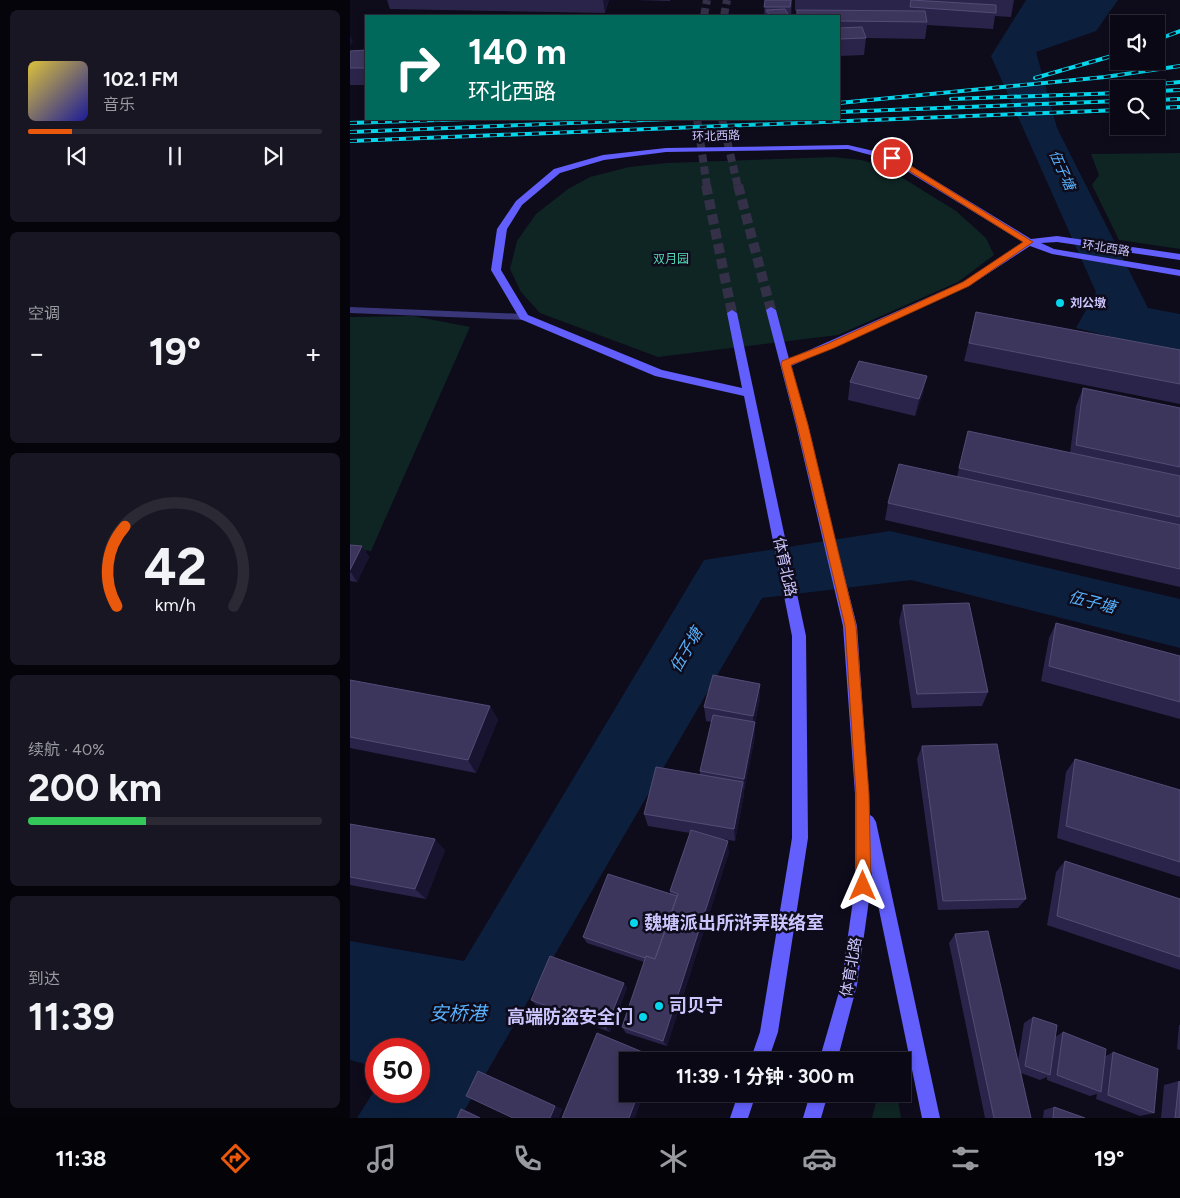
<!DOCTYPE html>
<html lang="zh">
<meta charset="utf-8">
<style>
:root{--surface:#0a0814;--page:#181622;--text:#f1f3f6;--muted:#999aa0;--line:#2a2934;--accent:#ea580c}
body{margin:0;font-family:Figtree,"Noto Sans SC",sans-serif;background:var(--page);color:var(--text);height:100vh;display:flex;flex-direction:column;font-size:19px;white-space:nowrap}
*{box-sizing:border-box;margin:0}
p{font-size:16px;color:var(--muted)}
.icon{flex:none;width:28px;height:28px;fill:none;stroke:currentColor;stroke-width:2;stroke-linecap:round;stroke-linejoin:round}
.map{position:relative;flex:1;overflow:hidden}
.panel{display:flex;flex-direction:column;gap:10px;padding:10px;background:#06040b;width:350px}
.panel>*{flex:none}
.guide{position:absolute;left:15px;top:15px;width:475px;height:105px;border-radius:0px;box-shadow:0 2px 8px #0003,0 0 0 1px var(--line);background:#00695c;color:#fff;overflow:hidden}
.controls{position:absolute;left:760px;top:15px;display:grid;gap:10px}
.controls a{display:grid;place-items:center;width:55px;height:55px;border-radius:0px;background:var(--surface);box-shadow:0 2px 8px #0003,0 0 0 1px var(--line);font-size:25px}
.speed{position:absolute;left:15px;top:1038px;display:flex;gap:10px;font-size:25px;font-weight:700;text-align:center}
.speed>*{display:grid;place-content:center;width:65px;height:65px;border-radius:50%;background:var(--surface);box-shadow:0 2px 8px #0003,0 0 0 1px var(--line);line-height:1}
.speed .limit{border:8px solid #d22;background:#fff;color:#111}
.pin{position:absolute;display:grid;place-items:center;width:42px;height:42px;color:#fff;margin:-21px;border:2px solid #fff;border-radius:50%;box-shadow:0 1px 5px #0007}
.me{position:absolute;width:55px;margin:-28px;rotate:0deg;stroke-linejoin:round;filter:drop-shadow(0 0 4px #0008)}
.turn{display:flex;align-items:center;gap:18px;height:105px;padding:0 20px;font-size:22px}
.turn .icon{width:65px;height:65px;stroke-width:2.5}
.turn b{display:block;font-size:35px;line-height:42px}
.big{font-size:38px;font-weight:700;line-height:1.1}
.panel .card{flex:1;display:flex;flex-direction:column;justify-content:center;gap:8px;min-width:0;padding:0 18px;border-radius:8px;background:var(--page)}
.panel .dial{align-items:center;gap:0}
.dial svg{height:130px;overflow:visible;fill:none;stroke:var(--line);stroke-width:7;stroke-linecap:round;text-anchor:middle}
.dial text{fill:var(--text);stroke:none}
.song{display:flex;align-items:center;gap:15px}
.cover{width:60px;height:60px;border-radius:8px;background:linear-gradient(135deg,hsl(50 70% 55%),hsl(240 70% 35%))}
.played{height:5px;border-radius:2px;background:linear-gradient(90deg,var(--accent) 15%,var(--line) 15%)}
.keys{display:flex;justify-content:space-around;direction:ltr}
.heat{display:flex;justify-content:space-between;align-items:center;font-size:28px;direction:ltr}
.charge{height:8px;border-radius:4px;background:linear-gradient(90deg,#34c759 40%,var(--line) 0)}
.trip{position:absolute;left:269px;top:1052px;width:292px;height:50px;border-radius:0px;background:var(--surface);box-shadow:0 2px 8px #0003,0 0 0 1px var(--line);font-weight:700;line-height:50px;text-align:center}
.tab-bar{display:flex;height:80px;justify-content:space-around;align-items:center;background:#040308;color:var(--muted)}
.tab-bar .icon{width:35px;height:35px}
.tab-bar .active{color:var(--accent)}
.tab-bar b{font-size:22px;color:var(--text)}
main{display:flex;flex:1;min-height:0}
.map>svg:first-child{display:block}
</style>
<main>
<section class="panel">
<div class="card">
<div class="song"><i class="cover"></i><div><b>102.1 FM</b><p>音乐</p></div></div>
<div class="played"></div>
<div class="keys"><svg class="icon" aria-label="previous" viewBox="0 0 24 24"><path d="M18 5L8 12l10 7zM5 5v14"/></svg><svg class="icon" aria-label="pause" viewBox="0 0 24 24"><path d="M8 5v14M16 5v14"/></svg><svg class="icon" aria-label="next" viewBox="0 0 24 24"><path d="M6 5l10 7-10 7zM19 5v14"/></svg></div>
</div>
<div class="card"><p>空调</p>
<div class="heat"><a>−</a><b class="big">19°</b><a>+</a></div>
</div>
<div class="card dial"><svg viewBox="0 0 100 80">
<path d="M14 69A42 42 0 1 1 86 69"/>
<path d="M14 69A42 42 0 0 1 19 20" stroke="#ea580c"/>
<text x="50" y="56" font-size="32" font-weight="700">42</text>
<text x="50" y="72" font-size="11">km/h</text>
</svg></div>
<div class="card"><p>续航 · 40%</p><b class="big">200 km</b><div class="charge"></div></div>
<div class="card"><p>到达</p><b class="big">11:39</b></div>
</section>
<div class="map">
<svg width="830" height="1118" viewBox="0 0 830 1118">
<rect width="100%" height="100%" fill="#0e0b1b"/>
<path fill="#0e2524" d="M830,153v96l-61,-9 -27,-55 7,-10 -8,-21z
M484,157l27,3 24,7 71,44 30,27 8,17 -36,27 -120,53 -180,22 -118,-44 -19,-21 -11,-23 7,-28 19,-27 32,-25 22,-12 39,-10 38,-4z
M63,316l57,11 -99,224 -21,-3v-231z
M528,1094h19l4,24h-29z"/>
<path fill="#0c203e" d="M676,0h92l-22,31 -60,21 21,76 91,180 32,6v40l-104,-26 20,-36 -105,-236z
M540,531l290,68v49l-269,-68 -149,18 -302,520h-103l19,-30v3h43v-42h-43v18l-26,-7v-119l114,20 240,-401z"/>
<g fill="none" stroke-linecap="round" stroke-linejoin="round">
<path stroke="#343048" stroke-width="8" stroke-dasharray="8 4" stroke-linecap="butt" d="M354,16l3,-16
M374,16l3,-16
M347,119l10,68
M372,119l16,68"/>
<path stroke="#343048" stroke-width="10" stroke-dasharray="10 5" stroke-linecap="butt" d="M356,185l26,128
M388,185l33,125"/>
<path fill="#393779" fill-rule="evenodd" d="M0,307l174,7 5,3 -5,3 -174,-7z"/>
<path fill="#625ffc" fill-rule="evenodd" d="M498,145l47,11 136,83 26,-3 123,18v6l-123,-18 -16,1 13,6 126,21v6l-128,-22 -22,-8 -61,40 -178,80 66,260 13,189 3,2 3,5 64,296h-18l-51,-247v15l-14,99 -20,76h-18l22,-76 14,-99v-92l-12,-168 -47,-201 -30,-115 5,-3 5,3 13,49 174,-77 60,-40 -134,-82 -41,-11 -182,3 -62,8 -44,13 -38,32 -15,24 -6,41 27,45 134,55 80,18 -15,-75 5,-3 5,3 69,323 2,202 -30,194 -10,29h-18l10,-29 32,-194v-202l-48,-240 -89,-20 -135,-57 -29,-49 6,-41 19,-28 38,-32 49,-14 63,-7z
M388,1094h18l-8,24h-18z
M460,1094h18l-7,24h-18z"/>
<defs>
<path id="rail" d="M806,40l24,-9
M685,78l84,-24
M761,89l69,-7
M809,91l21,-1
M601,99l168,-6
M806,100l24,-1
M489,103l266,-26 75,-11
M806,108l24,-1
M489,112l280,-11
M0,123l118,-4
M0,132l321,-13
M0,141l769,-31"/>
</defs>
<use href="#rail" stroke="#05d6eb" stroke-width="4"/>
<use href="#rail" stroke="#0e0b1b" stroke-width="2.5" stroke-dasharray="7" stroke-linecap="butt"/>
</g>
<path fill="#2b244a" d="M37,0h222l-4,13 -215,-4z
M285,0h35v1z
M415,0h27l-1,16h-27z
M445,0h219l-3,17 -16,-1 -2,13 -66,-4 -2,14 -59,-1 -2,17 -25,1v-40l-44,-5z
M16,50v35h-16v-34z
M626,312l204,38v54l-216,-43z
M577,376l-4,17 -8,23 -67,-16 2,-18z
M733,388l97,20v179l-295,-67 3,-17 69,-26 11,-46 102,22 6,-47z
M0,545l12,1 7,11 -12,25 -7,-1z
M553,605l85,87 -6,14 -70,2 -13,-87z
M706,623l124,33v63l-139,-38 8,-43z
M0,680l140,26 8,14 -22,53 -126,-25z
M410,698l-5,24v14l-11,55v3l-9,47 -18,-3 12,14 -62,194 -41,-13 -4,-6 22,-65 -57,-19 -4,-6 87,-43v-3l20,-58 -42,-7 -4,-12 56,-39v-4l12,-49 -6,-1 -2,-14z
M572,746l104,153 -8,9 -80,2 -21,-151z
M725,759l105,31v87l-123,-39 9,-66z
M0,824l95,26 -19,49 -76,-14z
M715,861l115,38v71l-133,-45 9,-53z
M605,934l63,127 6,-38 9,-6 22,20 8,-5 43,24 7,-4 41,61 -14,3 -44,-17 1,-5 -7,2 -43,-16v-3l-7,3 -19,-7 10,45h-46l-36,-175z
M274,983l3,5 -17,44 -74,-27 -5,-5z
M829,1025h1v25l-3,-1z
M829,1081l1,37h-19l3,-33z
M704,1107l31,11h-42l1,-8z"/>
<path fill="#18132f" d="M253,0h6l-4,13z
M0,34l3,8 -3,4z
M577,376l-4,17 -8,23 4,-17z
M12,546l7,11 -12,25 -7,-11z
M410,684v14l-5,24v14l-11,55v-12l9,-49v-14z
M140,706l8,14 -22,53 -8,-13z
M393,782l1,12 -9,47 -1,-12z
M85,839l10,11 -19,49 -11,-10z
M378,841l1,11 -62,194 -4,-5z
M274,983l3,5 -17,44 -4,-4z
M302,1056l4,5h-6z
M288,1094h6l-9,24h-6z
M205,1106l8,3 -4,9h-9z
M111,1109l8,2 13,7h-2z"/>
<path fill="#3c365d" stroke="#534c76" d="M415,0h26l-1,7h-26z
M561,0l85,5v8l-86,-6z
M435,9l4,7h-19l-4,-6z
M447,10l128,1 2,11 -88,-1v-5h-42z
M512,27l4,11 -27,1v-11z
M16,50v18h-16v-17z
M626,312l204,38v34l-211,-41z
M509,361l68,15 -8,23 -69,-17z
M733,388l97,20v59l-104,-22z
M618,431l212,45v41l-221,-49z
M549,464l281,61v44l-292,-66z
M0,545l12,1 -12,24z
M619,603l19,89 -71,2 -14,-89z
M706,623l124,33v46l-131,-36z
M363,675l47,9 -7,32 -49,-9z
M0,680l140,26 -22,54 -118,-23z
M363,715l42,7 -11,57 -44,-8z
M647,744l29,155 -83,2 -21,-155z
M725,759l105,31v72l-114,-36z
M306,767l87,15 -9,47 -90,-15z
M0,824l85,15 -20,50 -65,-12z
M341,830l37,11 -65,200 -41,-14 24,-71 9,3 23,-65 -8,-3z
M715,861l115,38v58l-123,-41z
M258,874l69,22 -22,63 -9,-3 -1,2 -62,-21z
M638,931l43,187h-37l-39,-184z
M200,956l74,27 -18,45 -75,-28z
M683,1017l24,8 -7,50 -25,-9z
M713,1032l43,17 -5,43 -44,-17z
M247,1033l55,23 -2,5h-22v33h10l-9,24h-67z
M763,1052l45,17 -4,44 -46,-18z
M128,1071l77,35 -5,12h-37l-47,-22z
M829,1081l1,1v36h-5z
M704,1107l31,11h-32z
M111,1109l19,9h-23z"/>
<path fill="#ea580c" stroke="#983908" d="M540,156h5l138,86 -64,44 -135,62 -43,17 17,60 48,201 13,168 2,92 -3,5 -5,2 -5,-2 -2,-5v-92l-11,-168 -48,-201 -16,-61 1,-3 45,-17 136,-62 60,-40 -133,-83z"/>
<g fill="#05d6eb" stroke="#0e0b1b" stroke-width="2">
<circle cx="710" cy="303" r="5"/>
<circle cx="284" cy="923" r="5"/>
<circle cx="309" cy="1006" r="5"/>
<circle cx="293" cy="1017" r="5"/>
</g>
<g text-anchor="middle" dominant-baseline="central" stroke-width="5" stroke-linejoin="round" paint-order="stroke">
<g font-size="12" fill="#ccc6fe" stroke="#0e0b1b">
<text transform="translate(366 136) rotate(-2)">环北西路</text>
<text transform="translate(756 248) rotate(9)">环北西路</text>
</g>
<g font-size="12" fill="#55dbb8" stroke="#0e0b1b">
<text x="321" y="259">双月园</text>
</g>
<g font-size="12" font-weight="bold" fill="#ccc6fe" stroke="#0e0b1b" text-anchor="start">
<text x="720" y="303">刘公墩</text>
</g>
<g font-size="14" font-style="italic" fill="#57b1fc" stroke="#0e0b1b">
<text transform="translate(712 170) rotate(66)">伍子塘</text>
</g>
<g font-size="15" fill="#ccc6fe" stroke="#0e0b1b">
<text transform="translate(435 567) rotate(78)">体育北路</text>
<text transform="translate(501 967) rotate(-80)">体育北路</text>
</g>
<g font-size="16" font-style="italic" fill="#57b1fc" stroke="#0e0b1b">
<text transform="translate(742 602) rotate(14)">伍子塘</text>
<text transform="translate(336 650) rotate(-60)">伍子塘</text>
</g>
<g font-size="18" font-weight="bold" fill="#ccc6fe" stroke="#0e0b1b" text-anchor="start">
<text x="294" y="923">魏塘派出所浒弄联络室</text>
<text x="319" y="1006">司贝宁</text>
<text x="283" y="1017" text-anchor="end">高端防盗安全门</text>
</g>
<g font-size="19" font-style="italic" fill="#57b1fc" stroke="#0e0b1b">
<text x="108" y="1013">安桥港</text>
</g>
</g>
</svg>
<div class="controls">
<a><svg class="icon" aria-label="sound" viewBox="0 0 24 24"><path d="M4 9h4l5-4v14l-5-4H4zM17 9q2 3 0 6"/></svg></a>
<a><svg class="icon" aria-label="search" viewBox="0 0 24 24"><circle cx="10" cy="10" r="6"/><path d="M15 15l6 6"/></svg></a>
</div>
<div class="speed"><div class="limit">50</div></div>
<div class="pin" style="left:542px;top:158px;background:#d93025"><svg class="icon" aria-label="arrive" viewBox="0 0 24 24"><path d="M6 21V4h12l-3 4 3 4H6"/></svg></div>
<svg class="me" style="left:513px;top:886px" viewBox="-20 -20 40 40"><path d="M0-17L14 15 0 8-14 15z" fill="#ea580c" stroke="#fff" stroke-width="4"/></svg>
<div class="trip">11:39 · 1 分钟 · 300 m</div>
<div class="guide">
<div class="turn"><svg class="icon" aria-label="right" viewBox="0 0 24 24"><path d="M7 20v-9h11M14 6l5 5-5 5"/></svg><div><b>140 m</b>环北西路</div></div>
</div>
</div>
</main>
<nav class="tab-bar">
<b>11:38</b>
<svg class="icon active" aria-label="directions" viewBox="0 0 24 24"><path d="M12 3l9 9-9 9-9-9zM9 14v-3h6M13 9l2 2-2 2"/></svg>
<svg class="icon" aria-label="music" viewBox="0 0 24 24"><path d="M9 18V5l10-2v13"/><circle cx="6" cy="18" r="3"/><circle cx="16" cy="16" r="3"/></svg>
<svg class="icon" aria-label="phone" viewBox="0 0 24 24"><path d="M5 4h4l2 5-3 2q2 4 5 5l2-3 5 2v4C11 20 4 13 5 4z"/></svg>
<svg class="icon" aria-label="climate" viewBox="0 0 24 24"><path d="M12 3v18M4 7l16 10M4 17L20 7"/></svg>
<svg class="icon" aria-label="car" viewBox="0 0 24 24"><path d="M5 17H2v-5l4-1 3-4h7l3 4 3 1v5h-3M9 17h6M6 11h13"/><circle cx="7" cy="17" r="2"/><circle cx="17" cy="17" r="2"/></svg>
<svg class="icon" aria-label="filters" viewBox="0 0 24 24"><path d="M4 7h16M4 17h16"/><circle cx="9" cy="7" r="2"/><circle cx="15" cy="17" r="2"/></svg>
<b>19°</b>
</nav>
